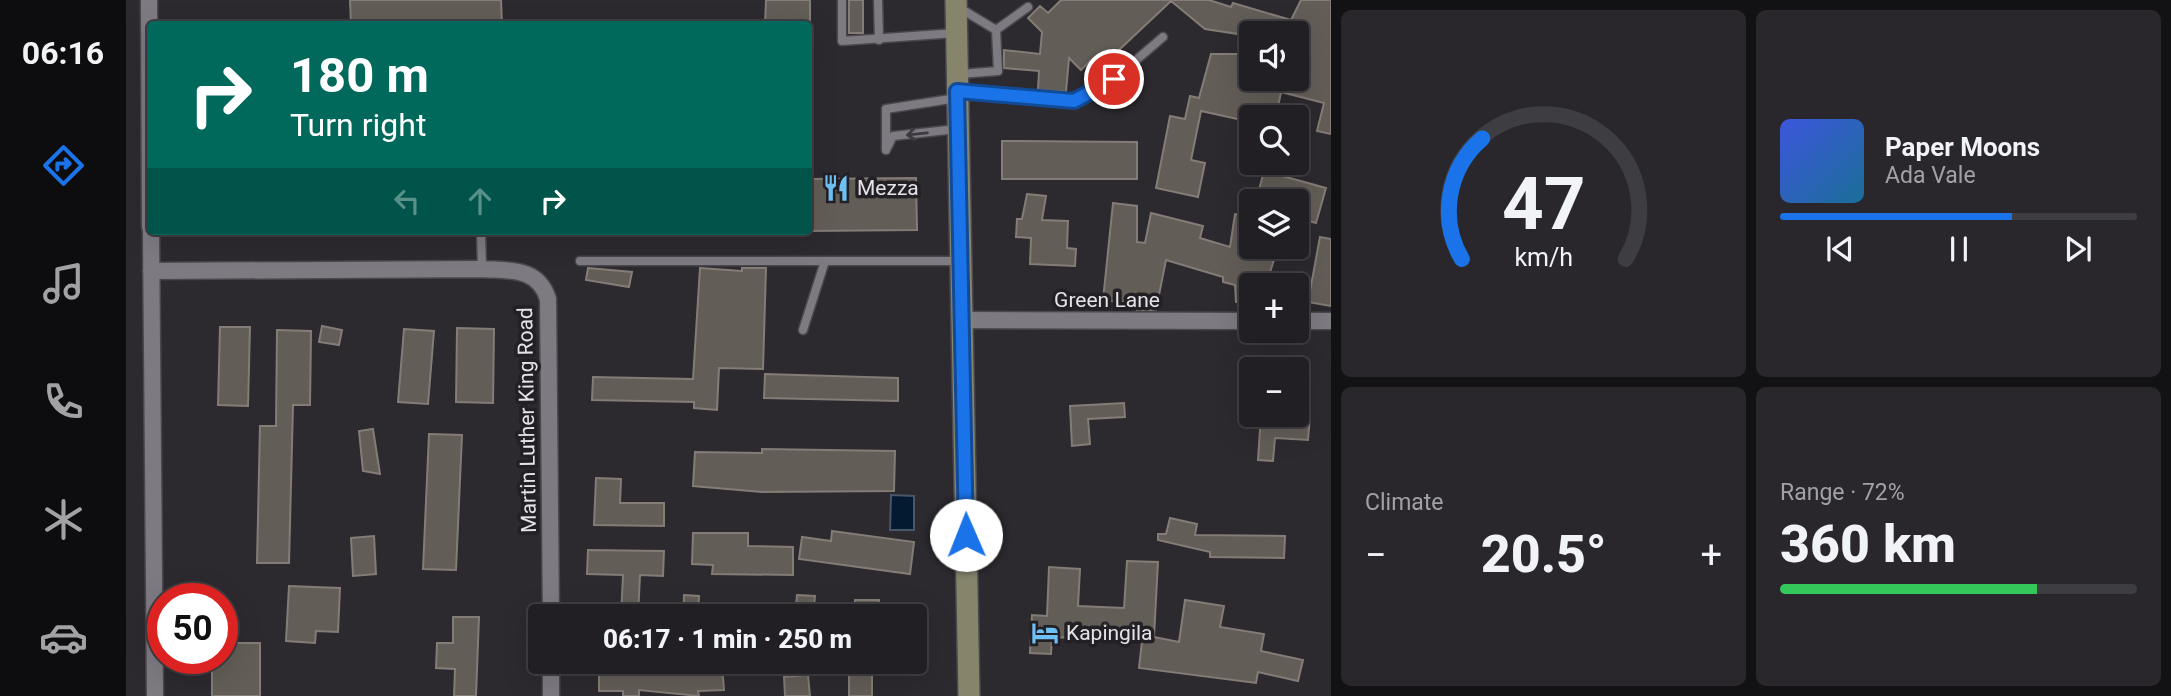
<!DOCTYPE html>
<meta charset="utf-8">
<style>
:root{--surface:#211f23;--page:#29272b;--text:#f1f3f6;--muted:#a2a2a6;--line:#3e3d41;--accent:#1a73e8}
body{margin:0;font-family:Roboto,sans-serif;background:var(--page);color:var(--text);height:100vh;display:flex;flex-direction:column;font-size:26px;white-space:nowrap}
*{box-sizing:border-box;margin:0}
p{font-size:23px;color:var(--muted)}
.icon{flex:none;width:38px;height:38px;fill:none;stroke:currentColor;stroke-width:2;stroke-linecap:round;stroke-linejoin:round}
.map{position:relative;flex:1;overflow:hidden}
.details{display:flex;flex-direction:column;gap:10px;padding:10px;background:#121113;width:840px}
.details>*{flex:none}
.top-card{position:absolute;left:21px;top:21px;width:665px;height:214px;border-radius:7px;box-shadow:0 7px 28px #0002,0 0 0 2px var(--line);background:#00695c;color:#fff;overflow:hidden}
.controls{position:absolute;left:1113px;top:21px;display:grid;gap:14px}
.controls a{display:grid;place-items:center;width:70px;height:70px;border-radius:7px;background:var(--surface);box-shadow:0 7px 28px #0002,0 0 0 2px var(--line);font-size:35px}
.speed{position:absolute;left:21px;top:583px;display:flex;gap:14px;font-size:35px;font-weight:700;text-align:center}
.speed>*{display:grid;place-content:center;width:91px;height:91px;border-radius:50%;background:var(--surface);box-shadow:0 7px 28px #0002,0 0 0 2px var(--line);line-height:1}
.speed .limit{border:10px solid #d22;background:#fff;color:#111}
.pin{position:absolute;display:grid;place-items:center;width:60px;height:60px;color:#fff;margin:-30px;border:4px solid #fff;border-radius:50%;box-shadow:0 2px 7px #0007}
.me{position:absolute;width:77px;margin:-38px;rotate:359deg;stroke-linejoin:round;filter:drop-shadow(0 0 5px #0008)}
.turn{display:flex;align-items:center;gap:24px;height:147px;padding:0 28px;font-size:32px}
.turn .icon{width:91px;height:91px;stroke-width:2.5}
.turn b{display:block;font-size:49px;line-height:60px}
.lanes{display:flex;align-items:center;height:66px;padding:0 28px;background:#0003;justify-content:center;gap:35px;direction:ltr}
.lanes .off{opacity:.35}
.big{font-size:52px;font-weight:800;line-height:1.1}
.details .card{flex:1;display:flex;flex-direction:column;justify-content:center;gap:10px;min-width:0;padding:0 24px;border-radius:10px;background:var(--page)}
.details .dial{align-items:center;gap:0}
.dial svg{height:182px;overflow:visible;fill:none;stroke:var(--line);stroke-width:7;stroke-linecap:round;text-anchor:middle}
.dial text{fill:var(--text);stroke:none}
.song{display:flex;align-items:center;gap:21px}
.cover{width:84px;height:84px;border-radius:10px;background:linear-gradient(135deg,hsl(230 70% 55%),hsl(200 70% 35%))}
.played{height:7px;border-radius:4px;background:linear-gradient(90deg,var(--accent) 65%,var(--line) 65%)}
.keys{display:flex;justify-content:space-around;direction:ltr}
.heat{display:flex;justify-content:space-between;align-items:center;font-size:38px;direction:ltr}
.charge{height:10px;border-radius:5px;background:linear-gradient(90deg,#34c759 72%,var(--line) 0)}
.details .tiles{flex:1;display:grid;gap:10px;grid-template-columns:repeat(2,1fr)}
.trip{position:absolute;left:402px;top:604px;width:399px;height:70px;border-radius:7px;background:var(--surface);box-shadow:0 7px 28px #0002,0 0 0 2px var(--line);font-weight:800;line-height:70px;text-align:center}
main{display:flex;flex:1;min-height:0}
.tab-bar{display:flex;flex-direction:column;width:126px;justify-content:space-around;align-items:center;background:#0d0c0e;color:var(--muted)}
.tab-bar .icon{width:49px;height:49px}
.tab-bar .on{color:var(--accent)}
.tab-bar b{font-size:32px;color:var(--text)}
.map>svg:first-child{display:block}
</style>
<main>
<nav class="tab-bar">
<b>06:16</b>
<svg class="icon on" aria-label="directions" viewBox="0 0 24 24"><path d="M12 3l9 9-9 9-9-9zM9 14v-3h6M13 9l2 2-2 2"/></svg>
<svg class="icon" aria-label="music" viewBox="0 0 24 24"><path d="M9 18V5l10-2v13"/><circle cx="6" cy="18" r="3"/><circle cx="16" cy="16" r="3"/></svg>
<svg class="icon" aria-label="phone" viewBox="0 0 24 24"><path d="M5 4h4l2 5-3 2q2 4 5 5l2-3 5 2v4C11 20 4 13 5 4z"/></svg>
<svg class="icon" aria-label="climate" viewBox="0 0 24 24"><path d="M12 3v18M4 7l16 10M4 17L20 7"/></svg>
<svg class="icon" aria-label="car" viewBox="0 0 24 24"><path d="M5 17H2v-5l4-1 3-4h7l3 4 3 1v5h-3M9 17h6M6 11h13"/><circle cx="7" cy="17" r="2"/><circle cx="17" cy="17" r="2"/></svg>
</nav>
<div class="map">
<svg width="1205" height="696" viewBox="0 0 1205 696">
<rect width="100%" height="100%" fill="#2c292f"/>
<path fill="#031a31" stroke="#475668" stroke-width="2" d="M765,495l23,1v34h-24z"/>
<path fill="#635d57" stroke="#847c76" stroke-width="2" d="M224,0h151l1,24h-151z
M640,0h44v24h-45z
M723,0h14v33h-14z
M935,0h148l22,7 2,-4 58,17 10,-20h30v134l-14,-3 7,-28 -43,-11 -5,25h-25v5l-50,-11 -10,49 14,3 -7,34 -42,-9 14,-72 15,3 5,-23 9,2 12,-44h40v25h46v-46h-46v3l-46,-7 -34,-28 -71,67 -9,-8 -10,10 -12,-12 -3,34 -28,-2 1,-19 -35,-3v-18l36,4 2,-22 -14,-14 12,-12 8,7z
M876,141l135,1v37h-135z
M1138,171l62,17 -10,35 -19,-5v-17h-41z
M790,178l1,52 -109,1v-52z
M901,194l19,2 -4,24 26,1 -1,27 9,1 -1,17 -45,-2 1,-26 -15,-1 1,-18h5z
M987,203l24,3v36l8,1 6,-30 52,13 -3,12 30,9 5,-33 16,2v31h27l-12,38h-15v16l-15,1 -1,-17 -12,-3v-5l-57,-17 -10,50h-19l2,-6 -36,-4z
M1194,237l11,2v67l-23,-4z
M462,268l44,4 -3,15 -43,-7z
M574,268l42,3v-3h24l-3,101 -44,-1 -2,42 -23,-2v-6l-102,-2 1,-23 100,2z
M196,326l20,4 -3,15 -20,-3z
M94,327h30l-2,79 -30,-1z
M331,328l37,1 -1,74 -37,-1z
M278,329l30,2 -6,73 -30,-2z
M151,330l34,1 -1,74h-17l-4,158h-32l3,-137h16z
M639,374l133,4v23l-134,-3z
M998,403l1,14 -37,2 2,25 -18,2 -2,-40z
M1135,415l49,1 -2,24 -33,-2 -2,23 -15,-1z
M247,429l7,45 -17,-3 -4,-40z
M303,434l33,1 -6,135 -33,-1z
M636,449l133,2 -1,40 -132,1 -69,-6 2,-34 67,1z
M470,478l25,1 -1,24h44v23l-70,-1z
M1044,518l27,6 -2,11 90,1 -1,22 -74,-1v-5l-52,-12v-6h8z
M706,531l82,11 -4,32 -111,-15 3,-22 29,4z
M567,533h55v13l45,1v28l-81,-1 1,-9 -21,-1z
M248,536l2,38 -23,2 -2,-38z
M462,550l76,1 -1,25 -23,-1 -2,41h-17l2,-41 -36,-1z
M1001,561l31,1 -4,75 25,5 6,-42 39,6 -4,21 44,7 -3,17 42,9 -5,21 -40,-9 -2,11 -117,-15 3,-27 -90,-4 -1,17 -21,-1 2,-38 15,1 2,-49 31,2 -2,37 46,2z
M163,586l51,2 -2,44 -22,-1 -1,12 -29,-2z
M558,595l15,1 -1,20h-15z
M671,595l18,1 -2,20h-18z
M729,600h24l-1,16h-23z
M327,617h26l-3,79h-22l1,-27 -19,-1 1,-25h16z
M96,643h38v53h-48v-38h10z
M596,665l2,25 -26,1 1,5 -60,-6v6h-16v-5h-24v-24h53l30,5 -1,-3z
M682,675l2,21h-25l-1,-19z
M723,675h23v21h-23z"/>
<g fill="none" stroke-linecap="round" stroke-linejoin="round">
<defs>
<path id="lane" d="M716,0v41l114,-8
M752,0l1,40
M832,7l38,23
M834,74l38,-3 -2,-41 32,-23
M833,91l115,10 40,-22 49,-42
M761,148l6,-12 64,-7
M760,150v-41l71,-11
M355,231l1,38
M454,261h379
M677,330l22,-69"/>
<path id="street" d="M23,0l1,227
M25,231l4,465
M25,271l331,-2c28,2 56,-2 66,30l3,317
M837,320l288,1
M1171,321h34
M425,662v34"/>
<path id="secondary" d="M830,0l13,696"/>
</defs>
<use href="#lane" stroke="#4b484d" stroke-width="11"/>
<use href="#street" stroke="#4b484d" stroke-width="19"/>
<use href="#secondary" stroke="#4b484d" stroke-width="24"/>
<use href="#lane" stroke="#7e7a82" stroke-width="8"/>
<use href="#street" stroke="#7e7a82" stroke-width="16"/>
<use href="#secondary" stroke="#86856c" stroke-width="21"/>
</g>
<defs><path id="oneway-shaft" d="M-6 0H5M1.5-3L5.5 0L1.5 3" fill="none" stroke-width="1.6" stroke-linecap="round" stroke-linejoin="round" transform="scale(1.75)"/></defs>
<use stroke="#3e3a41" href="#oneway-shaft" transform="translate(791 134) rotate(174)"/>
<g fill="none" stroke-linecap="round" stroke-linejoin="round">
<defs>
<path id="route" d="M840,535l-9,-444 117,10 40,-22"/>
</defs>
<use href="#route" stroke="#114b97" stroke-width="18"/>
<use href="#route" stroke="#1a73e8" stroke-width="12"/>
</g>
<defs>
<symbol id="restaurant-bare" viewBox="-9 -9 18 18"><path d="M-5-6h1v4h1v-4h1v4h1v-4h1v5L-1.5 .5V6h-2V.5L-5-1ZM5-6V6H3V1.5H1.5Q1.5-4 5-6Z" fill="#6dc2f3" stroke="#221f25" stroke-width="2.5" paint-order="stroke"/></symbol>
<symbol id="hotel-bare" viewBox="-9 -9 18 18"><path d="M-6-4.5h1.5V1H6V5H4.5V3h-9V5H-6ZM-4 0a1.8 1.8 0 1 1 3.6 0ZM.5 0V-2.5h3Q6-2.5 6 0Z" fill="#6dc2f3" stroke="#221f25" stroke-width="2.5" paint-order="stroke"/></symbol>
</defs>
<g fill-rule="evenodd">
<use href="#restaurant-bare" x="691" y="169" width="38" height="38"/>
<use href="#hotel-bare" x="900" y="614" width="38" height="38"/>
</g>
<g text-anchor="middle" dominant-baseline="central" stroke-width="7" stroke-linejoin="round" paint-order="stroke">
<g font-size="21" fill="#e6e3e8" stroke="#221f25" text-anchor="start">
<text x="731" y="188">Mezza</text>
<text x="940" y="633">Kapingila</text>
</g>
<g font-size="21" fill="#e6e3e8" stroke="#221f25">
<text x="981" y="300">Green Lane</text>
<text transform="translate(401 420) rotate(-91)">Martin Luther King Road</text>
</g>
</g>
</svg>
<div class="controls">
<a><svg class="icon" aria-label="sound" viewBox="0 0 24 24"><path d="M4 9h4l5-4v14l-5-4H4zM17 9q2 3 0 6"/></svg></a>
<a><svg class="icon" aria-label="search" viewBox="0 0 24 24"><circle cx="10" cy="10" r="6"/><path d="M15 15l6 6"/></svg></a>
<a><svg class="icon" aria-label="layers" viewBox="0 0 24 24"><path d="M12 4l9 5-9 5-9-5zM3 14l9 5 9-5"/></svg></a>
<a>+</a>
<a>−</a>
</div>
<div class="speed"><div class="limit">50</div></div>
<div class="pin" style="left:988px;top:79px;background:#d93025"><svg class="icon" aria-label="arrive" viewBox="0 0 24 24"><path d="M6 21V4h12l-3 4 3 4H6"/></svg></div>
<svg class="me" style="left:840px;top:535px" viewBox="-20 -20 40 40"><circle r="19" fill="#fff"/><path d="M0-13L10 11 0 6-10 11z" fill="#1a73e8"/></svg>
<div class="trip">06:17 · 1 min · 250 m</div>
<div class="top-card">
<div class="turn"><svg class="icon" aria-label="right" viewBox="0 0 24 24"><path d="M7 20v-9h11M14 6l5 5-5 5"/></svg><div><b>180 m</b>Turn right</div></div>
<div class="lanes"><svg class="icon off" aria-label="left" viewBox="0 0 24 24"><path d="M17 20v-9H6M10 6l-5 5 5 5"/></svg><svg class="icon off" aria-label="ahead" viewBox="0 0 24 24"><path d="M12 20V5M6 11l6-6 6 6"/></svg><svg class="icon" aria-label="right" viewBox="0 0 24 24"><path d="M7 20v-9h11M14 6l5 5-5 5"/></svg></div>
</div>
</div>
<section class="details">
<div class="tiles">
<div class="card dial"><svg viewBox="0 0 100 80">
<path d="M14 69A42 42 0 1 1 86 69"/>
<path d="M14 69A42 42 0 0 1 23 16" stroke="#1a73e8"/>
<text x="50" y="56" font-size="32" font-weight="700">47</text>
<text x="50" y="72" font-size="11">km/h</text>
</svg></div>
<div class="card">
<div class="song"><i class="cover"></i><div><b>Paper Moons</b><p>Ada Vale</p></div></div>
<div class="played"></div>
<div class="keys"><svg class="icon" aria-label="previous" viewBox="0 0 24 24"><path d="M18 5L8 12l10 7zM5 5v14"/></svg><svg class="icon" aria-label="pause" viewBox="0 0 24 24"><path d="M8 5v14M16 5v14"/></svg><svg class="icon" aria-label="next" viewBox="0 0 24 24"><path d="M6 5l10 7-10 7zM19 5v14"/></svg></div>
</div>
<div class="card"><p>Climate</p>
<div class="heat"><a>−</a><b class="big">20.5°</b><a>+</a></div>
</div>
<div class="card"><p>Range · 72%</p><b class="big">360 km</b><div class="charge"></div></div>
</div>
</section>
</main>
